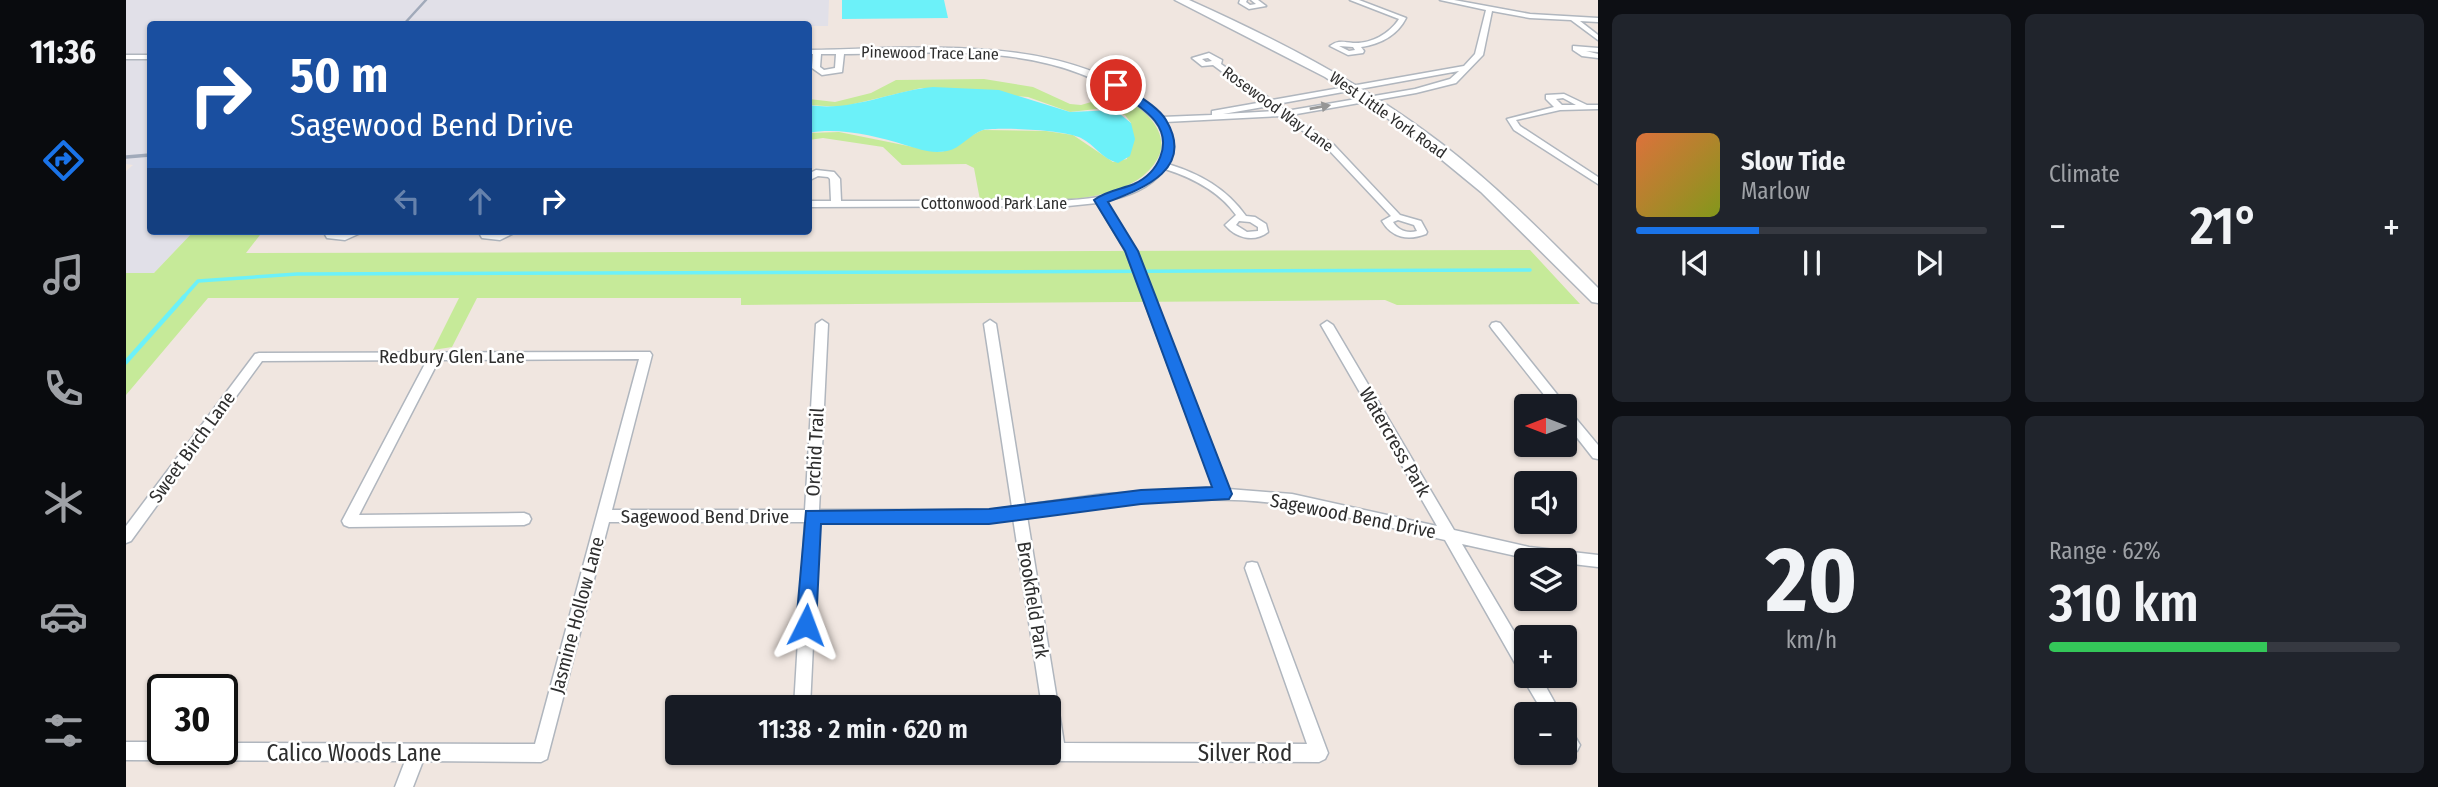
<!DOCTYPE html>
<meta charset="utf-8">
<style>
:root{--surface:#171b24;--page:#20242c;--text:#f1f3f6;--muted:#9ea1a6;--line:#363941;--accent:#1a73e8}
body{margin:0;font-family:"Fira Sans Condensed",sans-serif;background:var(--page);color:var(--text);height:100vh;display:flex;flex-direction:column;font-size:26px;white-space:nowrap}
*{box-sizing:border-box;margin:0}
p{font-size:23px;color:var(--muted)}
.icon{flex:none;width:38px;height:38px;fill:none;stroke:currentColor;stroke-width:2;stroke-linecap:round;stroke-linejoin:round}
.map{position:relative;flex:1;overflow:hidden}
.panel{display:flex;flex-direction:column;gap:14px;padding:14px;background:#0d0f14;width:840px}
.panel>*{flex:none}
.banner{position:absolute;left:21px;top:21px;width:665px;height:214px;border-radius:7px;box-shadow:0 2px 5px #0004;background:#1a4fa0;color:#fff;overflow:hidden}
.needle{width:46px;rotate:270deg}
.controls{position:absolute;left:1388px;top:394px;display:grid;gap:14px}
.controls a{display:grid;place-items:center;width:63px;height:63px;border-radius:7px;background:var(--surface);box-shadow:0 2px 5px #0004;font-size:35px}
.speed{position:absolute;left:21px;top:674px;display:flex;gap:14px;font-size:35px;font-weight:700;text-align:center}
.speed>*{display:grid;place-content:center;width:91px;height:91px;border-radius:50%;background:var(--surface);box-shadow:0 2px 5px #0004;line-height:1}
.speed .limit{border:4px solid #111;border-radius:10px;background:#fff;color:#111}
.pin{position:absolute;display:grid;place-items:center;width:60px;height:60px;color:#fff;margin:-30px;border:4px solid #fff;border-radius:50%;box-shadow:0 2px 7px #0007}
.me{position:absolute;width:77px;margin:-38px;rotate:3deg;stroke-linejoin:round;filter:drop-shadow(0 0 5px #0008)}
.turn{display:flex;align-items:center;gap:24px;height:147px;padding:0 28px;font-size:32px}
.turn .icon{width:91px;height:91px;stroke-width:2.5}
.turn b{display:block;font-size:49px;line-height:60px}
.lanes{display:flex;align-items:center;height:66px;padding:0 28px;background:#0003;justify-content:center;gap:35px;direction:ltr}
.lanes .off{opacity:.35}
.big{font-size:52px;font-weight:600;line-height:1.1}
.panel .tile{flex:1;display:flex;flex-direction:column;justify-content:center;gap:10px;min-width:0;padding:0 24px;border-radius:10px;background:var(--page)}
.panel .dial{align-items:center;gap:0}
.dial b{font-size:91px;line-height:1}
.song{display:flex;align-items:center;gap:21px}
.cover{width:84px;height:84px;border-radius:10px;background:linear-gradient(135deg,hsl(20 70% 55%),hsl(70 70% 35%))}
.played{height:7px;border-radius:4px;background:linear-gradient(90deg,var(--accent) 35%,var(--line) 35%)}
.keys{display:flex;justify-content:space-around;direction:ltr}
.heat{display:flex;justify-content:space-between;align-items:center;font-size:38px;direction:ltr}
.charge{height:10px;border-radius:5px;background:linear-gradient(90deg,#34c759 62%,var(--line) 0)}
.panel .tiles{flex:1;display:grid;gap:14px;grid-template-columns:repeat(2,1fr)}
.trip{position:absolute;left:539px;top:695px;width:396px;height:70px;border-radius:7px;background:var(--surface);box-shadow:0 2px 5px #0004;font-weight:600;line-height:70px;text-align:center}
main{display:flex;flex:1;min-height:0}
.tabs{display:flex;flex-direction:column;width:126px;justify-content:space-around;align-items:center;background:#090b0e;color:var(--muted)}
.tabs .icon{width:49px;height:49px}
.tabs .current{color:var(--accent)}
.tabs b{font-size:32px;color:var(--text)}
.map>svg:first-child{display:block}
</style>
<main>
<nav class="tabs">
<b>11:36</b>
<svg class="icon current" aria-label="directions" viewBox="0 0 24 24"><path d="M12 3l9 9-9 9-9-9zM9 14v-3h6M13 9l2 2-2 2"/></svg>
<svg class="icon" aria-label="music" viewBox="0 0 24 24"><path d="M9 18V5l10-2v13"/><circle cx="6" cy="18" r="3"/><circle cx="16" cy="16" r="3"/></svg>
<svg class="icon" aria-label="phone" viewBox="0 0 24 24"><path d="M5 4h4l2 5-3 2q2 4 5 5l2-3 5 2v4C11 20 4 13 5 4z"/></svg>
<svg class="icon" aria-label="climate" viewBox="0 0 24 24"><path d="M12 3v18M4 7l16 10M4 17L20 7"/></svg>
<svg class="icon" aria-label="car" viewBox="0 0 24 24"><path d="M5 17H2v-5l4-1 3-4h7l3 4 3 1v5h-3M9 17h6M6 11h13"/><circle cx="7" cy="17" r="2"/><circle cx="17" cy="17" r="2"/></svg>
<svg class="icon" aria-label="filters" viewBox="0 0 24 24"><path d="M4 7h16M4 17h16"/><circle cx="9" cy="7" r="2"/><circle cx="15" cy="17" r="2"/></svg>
</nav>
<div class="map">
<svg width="1472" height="787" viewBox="0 0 1472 787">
<rect width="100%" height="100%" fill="#f0e6e0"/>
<path fill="#e1e0e8" d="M0,0h703l-1,26 -678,-2v207h44l-40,42h-28v-102l7,-6 -7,-1z"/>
<path fill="#c6ea99" d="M858,79l49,8 37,17 11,1 41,-12c19,15 50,38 36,65 -28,52 -129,42 -178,42l-6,-32 -8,-4 -64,1 -19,-18 -60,-9 -14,2v-7l30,-1 99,20c19,-1 28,-16 45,-22l63,1 27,4 40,27 14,-3 4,-36 -6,-8 -20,-7 -35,4 -42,-15 -107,-9 -80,19 -32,-2v-6l26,3 36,-9 25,-13z
M68,231h69l-17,22 1284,-3 50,54 -183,1 -12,-5 -644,5v-7h-264l-25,49 -19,3 26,-52h-251l-82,97v-122h28z"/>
<path fill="#6cf1f9" d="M716,0h102l4,18 -106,1z
M807,87l66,3 71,22 45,-2 16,13 4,16 -5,17 -12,7c-16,-4 -23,-18 -37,-25 -16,-8 -79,-11 -98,-8 -13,4 -23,19 -36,21 -17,3 -27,-2 -42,-6 -29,-9 -67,-18 -96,-12v-28c43,7 81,-14 124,-18z"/>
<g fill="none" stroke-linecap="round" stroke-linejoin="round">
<path stroke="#6cf1f9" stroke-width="3.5" d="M56,299l16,-18 99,-7 1233,-4"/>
<path stroke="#6cf1f9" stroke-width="4.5" d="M0,362l58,-65"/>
<defs>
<path id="street" d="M1114,0h7l-1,2 4,3 6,-1 -5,-4h7l8,6 -17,3 -10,-6z
M1224,0h9l47,18c-9,18 -26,26 -45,29l3,4 -1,2 -15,2 -18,-9c8,-6 13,-4 23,-3 18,1 36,-9 46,-24zM1213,46l14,1 2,3 -6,1z
M1314,0h14l76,14 68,4v4l-18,-1 18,14v5l-27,-20 -41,-2 -38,-7 -9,44 -27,28 -40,10 -125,22 43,30 66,70 21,6 6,11 -1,2c-18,7 -34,4 -44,-13l9,-5 -63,-67 -46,-33 -117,6c9,14 9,27 3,42 32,10 58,24 78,52l9,1 11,7 2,8c-14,11 -32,6 -43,-7l11,-10c-17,-24 -43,-37 -71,-46 -16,20 -36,27 -60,32l31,51 92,237 64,5 145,32 -116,-201 6,-4 6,4 121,205 75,17 69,8v12l-34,-4v-3l-35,-1 -67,-15 64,108v24h14l21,38h-17l-19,-32 -1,-8 -4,-2 -75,-132c-51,-11 -101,-25 -152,-34 -83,-15 -183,-1 -266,10l37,227 243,1 -62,-176 2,-5 5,-1 5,1 2,5 69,185 -3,6 -6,3 -262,-1 -6,-3 -3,-6v-45h-6l-29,-189 -24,4h-170l-9,185h-16l11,-185h-196l-62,237 -6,3 -118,-1 -10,26h-18l10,-26 -279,-1v-18h37v7h59v-6l313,1 104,-385 -200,1 -80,155 165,-2 5,2 2,4 -2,4 -5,2 -175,2 -5,-2 -2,-4 85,-161 -165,1 -131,180 -5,2v-17l129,-172 4,-1 391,-1 2,3 -40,155h193l11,-186 6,-4 6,4 -9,186h170l23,-3 -28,-183 6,-4 6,4 29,181 78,-11 111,-5 -88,-237 -29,-49 -29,3 -260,1v-6h23l-1,-22 -2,-2 -10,-1 -10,5v-7l8,-4 18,2 6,7 1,22c54,0 109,0 164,-1 39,0 83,4 120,-10 20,-8 38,-23 39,-46 0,-19 -15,-30 -29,-41 -85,-62 -192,-50 -291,-49l-2,18 -20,3 -10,-7 1,-14h-5v-4c109,-1 273,-20 354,67l50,-2v-4l51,-9 -50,-37 -11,1 -10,-8 17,-5 13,7 -1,4 51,36 192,-34 11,-12 11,-44zM695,54h15l-1,14 -11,2 -4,-3zM1082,58l4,3 -6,1 -4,-3zM1333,71l-9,8 -35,10 -129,22 -9,-7zM1143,106l7,5 -53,3zM1272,220l16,5 3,6c-10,3 -19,-1 -24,-9zM1113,221l11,1 8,5v4l-11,1 -11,-7z
M1447,46l25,2v4l-12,-1 12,3v4l-16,-2 -9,-6z
M0,55h24v4h-24z
M1438,94l23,11h11v4l-38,1 -44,10 4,6 78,51v7l-84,-54 -7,-11 47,-12 -8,-8v-4zM1437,98l13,7h-14l-6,-6z
M197,231l21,3 7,-3h14l-20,9 -18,-2z
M352,231l21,3 6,-3h13l-18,9 -18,-2z
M1370,322l4,1 64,80 1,5 3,1 30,36v14l-5,-1 -29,-37v-15h-11l-61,-77 -2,-3 2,-3z
M1438,726l6,2 10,17 -3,6 -6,3 -7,-4z"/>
<path id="secondary" d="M1049,0h14c89,40 175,84 253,144 56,43 106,94 156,144v15l-6,-1 -111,-110 -73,-60 -83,-55z"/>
</defs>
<use href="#street" stroke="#b0b6be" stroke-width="3"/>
<use href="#secondary" stroke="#b0b6be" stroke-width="3"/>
<use href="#street" fill="#fff" fill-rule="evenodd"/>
<use href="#secondary" fill="#fff" fill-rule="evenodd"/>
<path stroke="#a1aaba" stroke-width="2.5" d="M278,24l22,-24"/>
<path stroke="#a1aaba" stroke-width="3.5" d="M0,157l24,-2"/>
</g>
<defs><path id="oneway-solid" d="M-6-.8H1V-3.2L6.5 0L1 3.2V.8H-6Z" transform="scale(1.75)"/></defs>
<use fill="#969696" href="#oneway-solid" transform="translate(1194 107) rotate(-10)"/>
<path fill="#1a73e8" stroke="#114b97" stroke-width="2" d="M986,83h7c14,10 39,23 47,37 29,49 -22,68 -58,82l30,49 94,243 -3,5 -88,5 -152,20h-168l-5,101 -3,7 -7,2 -7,-2 -3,-7 10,-114 183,-2 152,-19 71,-3 -87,-236 -31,-51c11,-9 28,-11 40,-16 24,-11 39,-40 21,-63 -10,-13 -30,-24 -43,-34z"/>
<g text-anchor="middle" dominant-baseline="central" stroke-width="5" stroke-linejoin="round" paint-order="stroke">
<g font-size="16" fill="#2e2e2e" stroke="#fff">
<text transform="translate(804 53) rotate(1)">Pinewood Trace Lane</text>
<text transform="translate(1152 109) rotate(36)">Rosewood Way Lane</text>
<text transform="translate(1262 115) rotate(35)">West Little York Road</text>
<text x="868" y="203">Cottonwood Park Lane</text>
</g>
<g font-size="19" fill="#2e2e2e" stroke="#fff">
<text x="326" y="356">Redbury Glen Lane</text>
<text transform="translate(1269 442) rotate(60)">Watercress Park</text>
<text transform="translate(66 447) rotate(-54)">Sweet Birch Lane</text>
<text transform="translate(689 452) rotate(-87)">Orchid Trail</text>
<text x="579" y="516">Sagewood Bend Drive</text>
<text transform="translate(1227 516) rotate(11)">Sagewood Bend Drive</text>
<text transform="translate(907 600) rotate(81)">Brookfield Park</text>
<text transform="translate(451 615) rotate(-75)">Jasmine Hollow Lane</text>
</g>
<g font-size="23" fill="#2e2e2e" stroke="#fff">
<text x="228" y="753">Calico Woods Lane</text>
<text x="1119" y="753">Silver Rod</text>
</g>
</g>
</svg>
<div class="controls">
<a><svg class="needle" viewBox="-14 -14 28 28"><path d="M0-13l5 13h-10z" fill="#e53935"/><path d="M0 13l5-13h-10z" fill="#9ea1a6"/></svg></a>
<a><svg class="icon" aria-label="sound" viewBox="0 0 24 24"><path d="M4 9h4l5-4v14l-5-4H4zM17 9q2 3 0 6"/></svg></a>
<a><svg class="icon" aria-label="layers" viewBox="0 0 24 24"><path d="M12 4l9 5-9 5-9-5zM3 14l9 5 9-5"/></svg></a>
<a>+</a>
<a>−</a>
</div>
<div class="speed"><div class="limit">30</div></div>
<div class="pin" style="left:990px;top:85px;background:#d93025"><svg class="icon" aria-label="arrive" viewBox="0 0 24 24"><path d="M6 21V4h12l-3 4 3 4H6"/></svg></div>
<svg class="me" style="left:680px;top:625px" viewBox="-20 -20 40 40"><path d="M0-17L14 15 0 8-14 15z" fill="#1a73e8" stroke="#fff" stroke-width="4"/></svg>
<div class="trip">11:38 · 2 min · 620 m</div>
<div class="banner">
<div class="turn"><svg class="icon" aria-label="right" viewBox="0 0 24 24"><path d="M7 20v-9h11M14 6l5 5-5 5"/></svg><div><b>50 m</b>Sagewood Bend Drive</div></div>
<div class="lanes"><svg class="icon off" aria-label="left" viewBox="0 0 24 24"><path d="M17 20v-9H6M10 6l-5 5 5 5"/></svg><svg class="icon off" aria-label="ahead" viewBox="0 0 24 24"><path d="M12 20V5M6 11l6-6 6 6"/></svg><svg class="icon" aria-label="right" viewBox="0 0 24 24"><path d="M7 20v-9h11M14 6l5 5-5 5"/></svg></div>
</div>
</div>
<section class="panel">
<div class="tiles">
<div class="tile">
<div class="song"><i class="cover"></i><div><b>Slow Tide</b><p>Marlow</p></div></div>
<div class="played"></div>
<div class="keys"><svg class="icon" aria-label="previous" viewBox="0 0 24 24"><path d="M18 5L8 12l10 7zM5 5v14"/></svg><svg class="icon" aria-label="pause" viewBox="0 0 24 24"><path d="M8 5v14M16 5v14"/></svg><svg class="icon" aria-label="next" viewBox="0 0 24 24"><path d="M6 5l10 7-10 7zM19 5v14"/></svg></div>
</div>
<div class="tile"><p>Climate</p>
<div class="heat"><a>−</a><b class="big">21°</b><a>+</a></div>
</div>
<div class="tile dial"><b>20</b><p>km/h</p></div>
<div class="tile"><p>Range · 62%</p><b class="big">310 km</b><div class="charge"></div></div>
</div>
</section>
</main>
